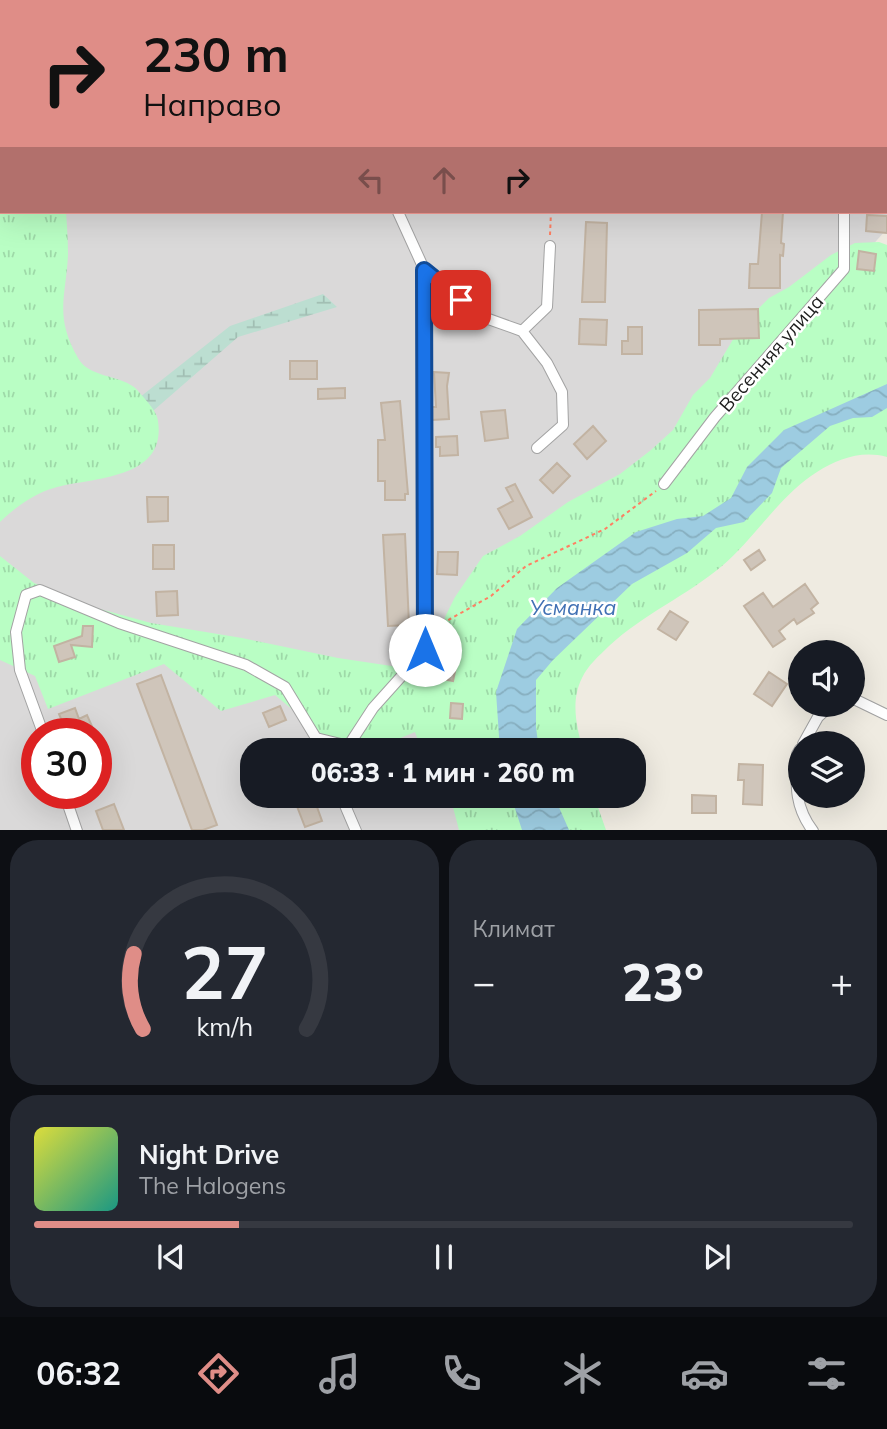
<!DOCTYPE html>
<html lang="ru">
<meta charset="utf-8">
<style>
:root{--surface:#171b24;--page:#242831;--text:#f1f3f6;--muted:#9ea1a6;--line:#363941;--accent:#df8d87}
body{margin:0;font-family:Mulish,sans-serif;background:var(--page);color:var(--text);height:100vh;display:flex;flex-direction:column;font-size:26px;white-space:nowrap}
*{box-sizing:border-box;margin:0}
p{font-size:23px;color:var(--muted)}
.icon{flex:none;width:38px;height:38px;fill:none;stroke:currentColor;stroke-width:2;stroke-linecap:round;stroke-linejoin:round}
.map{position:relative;height:830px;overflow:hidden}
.side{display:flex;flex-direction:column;gap:10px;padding:10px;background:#0d0f14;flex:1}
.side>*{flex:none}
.top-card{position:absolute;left:0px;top:0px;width:887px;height:214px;box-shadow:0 7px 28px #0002;background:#df8d87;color:#111;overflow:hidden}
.tools{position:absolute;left:788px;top:640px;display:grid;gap:14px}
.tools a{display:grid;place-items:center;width:77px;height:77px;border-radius:50%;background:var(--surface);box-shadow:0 7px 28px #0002;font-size:35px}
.speed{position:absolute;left:21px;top:718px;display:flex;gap:14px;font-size:35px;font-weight:700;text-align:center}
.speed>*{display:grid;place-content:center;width:91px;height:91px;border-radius:50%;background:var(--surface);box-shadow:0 7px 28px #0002;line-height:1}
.speed .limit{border:10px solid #d22;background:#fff;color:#111}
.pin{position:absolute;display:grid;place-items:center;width:60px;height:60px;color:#fff;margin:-30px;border-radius:14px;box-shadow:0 4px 10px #0006}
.me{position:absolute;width:77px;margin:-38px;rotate:0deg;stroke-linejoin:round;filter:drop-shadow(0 0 5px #0008)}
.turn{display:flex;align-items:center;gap:24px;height:147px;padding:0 28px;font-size:32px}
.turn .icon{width:91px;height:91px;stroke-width:2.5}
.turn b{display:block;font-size:49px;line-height:60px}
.lanes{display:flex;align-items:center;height:66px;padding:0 28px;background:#0003;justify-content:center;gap:35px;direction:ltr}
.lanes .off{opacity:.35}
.big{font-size:52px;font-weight:800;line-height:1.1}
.side .tile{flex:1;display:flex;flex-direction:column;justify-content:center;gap:10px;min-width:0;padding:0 24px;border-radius:28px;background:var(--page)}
.side .dial{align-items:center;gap:0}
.dial svg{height:182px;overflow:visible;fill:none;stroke:var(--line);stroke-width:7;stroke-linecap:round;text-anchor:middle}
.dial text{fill:var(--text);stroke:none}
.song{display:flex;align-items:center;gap:21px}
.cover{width:84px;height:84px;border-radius:10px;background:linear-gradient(135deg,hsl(60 70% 55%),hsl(170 70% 35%))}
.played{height:7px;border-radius:4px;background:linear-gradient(90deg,var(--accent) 25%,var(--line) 25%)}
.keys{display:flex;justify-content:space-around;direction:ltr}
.heat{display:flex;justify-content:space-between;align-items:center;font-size:38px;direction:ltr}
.side .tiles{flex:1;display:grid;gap:10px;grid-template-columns:1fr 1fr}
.tile:last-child{grid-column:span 2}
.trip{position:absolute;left:240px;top:738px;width:406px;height:70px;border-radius:28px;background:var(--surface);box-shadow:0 7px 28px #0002;font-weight:800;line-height:70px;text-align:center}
.dock{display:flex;height:112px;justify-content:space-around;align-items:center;background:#090b0e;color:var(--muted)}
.dock .icon{width:49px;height:49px}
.dock .active{color:var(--accent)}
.dock b{font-size:32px;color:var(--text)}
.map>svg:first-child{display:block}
</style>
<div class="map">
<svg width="887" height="831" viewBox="0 0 887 831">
<defs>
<pattern id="wetland-marsh" width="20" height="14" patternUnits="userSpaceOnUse" patternTransform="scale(1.75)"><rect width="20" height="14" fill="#bcded1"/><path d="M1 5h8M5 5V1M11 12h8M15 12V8" fill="none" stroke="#a1beb3"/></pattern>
<pattern id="park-tufts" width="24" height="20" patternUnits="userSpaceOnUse" patternTransform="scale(1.75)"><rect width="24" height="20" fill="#b9fec4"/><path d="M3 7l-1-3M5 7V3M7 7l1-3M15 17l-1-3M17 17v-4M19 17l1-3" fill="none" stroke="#9ed9a8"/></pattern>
<pattern id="water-waves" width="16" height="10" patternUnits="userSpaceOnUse" patternTransform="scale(1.75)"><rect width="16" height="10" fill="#9dcce1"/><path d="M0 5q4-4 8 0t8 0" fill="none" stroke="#87afc0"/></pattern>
</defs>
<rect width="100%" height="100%" fill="#efebe1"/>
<path fill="#dad9d9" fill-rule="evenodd" d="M0,0h887v229l-168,185 -220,337h-247v45h253l5,34h-510zM2,2h884v210h-884zM37,733h59v60h-59z"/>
<path fill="url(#wetland-marsh)" d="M323,294l14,13 -99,30 -100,87 -8,-19 100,-79z"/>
<path fill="url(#park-tufts)" d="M0,18l2,194h64c1,14 2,28 2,43 -2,42 -14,61 10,103 10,19 40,17 56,29 4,3 7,8 11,12 5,6 12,14 13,22 9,60 -68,56 -104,67 -19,5 -40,20 -54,34z
M879,242l8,3v212c-26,-7 -49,2 -70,15 -38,24 -61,65 -95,94 -36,30 -78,48 -113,80 -10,10 -21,19 -27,32 -12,24 -5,49 1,73h-161l-7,-19 -46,19h-27l-67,-56 -54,16 -57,-47 -116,45 -13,-33 -35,-16v-104l34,27 55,23 62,17 91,15 96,20 67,10 21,-4 14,-19 5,-28 10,-20 28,-41 37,-20 48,-34 52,-28 31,-24 22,-20 20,-35 17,-17 31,-52 28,-28 20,-11 42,-32 24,-12z
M450,796h144l12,34h-147z"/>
<path fill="url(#water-waves)" d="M887,384v24l-15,9 -19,1 -23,8 -49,42 -9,25 -28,29 -28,6 -29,25 -55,31 -79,76 -17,20v47l3,24h-39l-4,-59 21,-63 40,-41 79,-56 41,-13 26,-3 28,-18 16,-31 37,-37z
M511,796h43l15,34h-47z"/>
<path fill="#cfc5ba" stroke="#c2b3a2" stroke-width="2" d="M762,212h21l-2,31 3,1 -1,12 -3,-1v33h-31l1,-24h8z
M867,215l20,1v17l-21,-2z
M586,222l21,1 -2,79h-23z
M859,251l17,3 -2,17 -17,-2z
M758,309l1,29 -39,1v6h-21v-35z
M580,319l27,1 -1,25 -27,-1z
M628,327h14v27h-20v-13h6z
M290,361h27v18h-27z
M434,372l15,1 -2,13 2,33 -17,1v-13h4z
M345,388v10l-27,1v-10z
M400,401l8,93h-3v6h-20v-19h-7v-41h7l-4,-37z
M505,410l3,28 -23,3 -4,-29z
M593,426l13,15 -19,18 -13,-15z
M457,436l1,19 -18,1v-9h-4v-10z
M557,463l13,13 -17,17 -13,-13z
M515,484l17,33 -23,12 -11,-20 15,-8 -7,-13z
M147,497h21v24l-20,1z
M405,534l4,91 -21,1 -5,-91z
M153,545h21v24h-21z
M759,550l6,10 -14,10 -7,-10z
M438,552h20l-1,23 -20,-1z
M805,584l13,19 -7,6 3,4 -17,11 -3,-5 -15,12 6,8 -12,8 -29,-41 19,-13 10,14z
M177,591l1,24 -21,1 -1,-24z
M670,611l18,11 -12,18 -18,-11z
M83,626h10l-1,21 -21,-2 4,12 -16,5 -5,-16 28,-10z
M433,645l20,4 -3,12 7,1 -4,19 -21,-4 4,-23 -4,-1z
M769,672l18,12 -15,22 -18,-12z
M161,675l56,150 -14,5h-11l-55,-146z
M451,703l12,1 -1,15 -12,-1z
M280,706l6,14 -17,7 -6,-14z
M75,708l4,11 8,-4 8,18h-28l-8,-19z
M739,764l24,1 -1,40 -19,-1 1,-24h-6z
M692,795l24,1v17h-24z
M293,796h20l9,25 -17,6z
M114,804l10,26h-21l-7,-19z"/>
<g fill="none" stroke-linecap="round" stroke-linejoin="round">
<defs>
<path id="minor" d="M287,0l1,2
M466,0v2
M841,0v2
M424,269l56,47 42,15 25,32 15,29 1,33 -26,23
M522,331l25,-24 3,-61
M664,484l51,-67 129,-148v-57
M852,700h4l31,15
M43,733l-23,-63 -4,-38 10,-37 14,-5 79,33 127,42 39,22 31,51 33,8
M803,744l15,-27 13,-12
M800,749l-3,5c-1,30 -3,52 16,77
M345,751l28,-43 52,-58 -1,-381 -26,-57
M64,793l13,38
M341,796l15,35"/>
</defs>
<use href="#minor" stroke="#a3a3a3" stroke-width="12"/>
<path stroke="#ff7f62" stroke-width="2" stroke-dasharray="3.5 3.5" stroke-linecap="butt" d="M550,235l1,-23
M436,627l55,-31 35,-30 79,-37 51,-38"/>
<use href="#minor" stroke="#fff" stroke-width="10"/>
</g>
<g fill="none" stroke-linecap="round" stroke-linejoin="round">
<defs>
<path id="route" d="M425,650l-1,-380 37,30"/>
</defs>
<use href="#route" stroke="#114b97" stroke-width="18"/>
<use href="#route" stroke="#1a73e8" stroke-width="12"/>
</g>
<g text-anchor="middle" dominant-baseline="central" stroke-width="5" stroke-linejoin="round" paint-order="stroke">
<g font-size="19" fill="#1c1c1c" stroke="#fff">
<text transform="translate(771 353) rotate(-49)">Весенняя улица</text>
</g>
<g font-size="21" font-style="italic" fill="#4171b4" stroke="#fff">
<text x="573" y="607">Усманка</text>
</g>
</g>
</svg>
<div class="tools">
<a><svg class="icon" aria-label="sound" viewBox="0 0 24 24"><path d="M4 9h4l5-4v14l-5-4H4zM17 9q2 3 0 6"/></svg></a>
<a><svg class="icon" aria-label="layers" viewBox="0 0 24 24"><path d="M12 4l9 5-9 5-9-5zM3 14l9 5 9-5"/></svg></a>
</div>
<div class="speed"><div class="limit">30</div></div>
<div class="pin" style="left:461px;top:300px;background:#d93025"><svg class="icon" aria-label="arrive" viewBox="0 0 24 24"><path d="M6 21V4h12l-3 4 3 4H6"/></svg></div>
<svg class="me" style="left:425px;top:650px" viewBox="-20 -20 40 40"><circle r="19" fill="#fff"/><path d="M0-13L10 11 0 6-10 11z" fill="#1a73e8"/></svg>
<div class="trip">06:33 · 1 мин · 260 m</div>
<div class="top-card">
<div class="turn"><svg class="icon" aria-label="right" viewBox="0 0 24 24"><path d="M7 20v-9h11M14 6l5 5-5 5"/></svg><div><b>230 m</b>Направо</div></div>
<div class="lanes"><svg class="icon off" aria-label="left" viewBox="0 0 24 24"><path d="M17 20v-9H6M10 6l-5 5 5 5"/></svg><svg class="icon off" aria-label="ahead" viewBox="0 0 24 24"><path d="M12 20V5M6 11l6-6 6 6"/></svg><svg class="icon" aria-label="right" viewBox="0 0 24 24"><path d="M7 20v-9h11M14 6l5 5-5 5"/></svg></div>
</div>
</div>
<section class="side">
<div class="tiles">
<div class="tile dial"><svg viewBox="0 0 100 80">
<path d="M14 69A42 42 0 1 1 86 69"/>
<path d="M14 69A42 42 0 0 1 10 36" stroke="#df8d87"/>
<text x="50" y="56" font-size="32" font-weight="700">27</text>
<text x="50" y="72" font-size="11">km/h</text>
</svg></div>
<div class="tile"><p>Климат</p>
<div class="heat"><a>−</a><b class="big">23°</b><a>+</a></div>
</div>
<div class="tile">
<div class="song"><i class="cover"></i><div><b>Night Drive</b><p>The Halogens</p></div></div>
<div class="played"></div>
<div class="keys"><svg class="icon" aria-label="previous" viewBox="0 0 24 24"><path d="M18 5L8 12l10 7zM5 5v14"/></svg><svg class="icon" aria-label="pause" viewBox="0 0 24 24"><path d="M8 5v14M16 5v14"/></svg><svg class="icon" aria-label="next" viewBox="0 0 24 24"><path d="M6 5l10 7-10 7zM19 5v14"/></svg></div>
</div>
</div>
</section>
<nav class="dock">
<b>06:32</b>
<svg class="icon active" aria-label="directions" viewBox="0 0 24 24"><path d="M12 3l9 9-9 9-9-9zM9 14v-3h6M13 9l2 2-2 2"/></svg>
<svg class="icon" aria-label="music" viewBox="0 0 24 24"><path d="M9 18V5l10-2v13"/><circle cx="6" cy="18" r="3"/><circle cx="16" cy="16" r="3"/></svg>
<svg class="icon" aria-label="phone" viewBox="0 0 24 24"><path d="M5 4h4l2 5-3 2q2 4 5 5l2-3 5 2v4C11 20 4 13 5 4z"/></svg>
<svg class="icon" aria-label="climate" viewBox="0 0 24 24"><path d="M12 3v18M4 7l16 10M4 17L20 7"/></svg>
<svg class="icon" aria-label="car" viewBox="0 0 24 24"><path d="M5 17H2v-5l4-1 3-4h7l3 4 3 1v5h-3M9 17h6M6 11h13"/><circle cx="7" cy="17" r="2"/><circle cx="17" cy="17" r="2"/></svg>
<svg class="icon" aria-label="filters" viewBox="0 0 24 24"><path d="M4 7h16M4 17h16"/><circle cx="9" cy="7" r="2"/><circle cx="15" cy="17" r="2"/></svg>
</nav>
